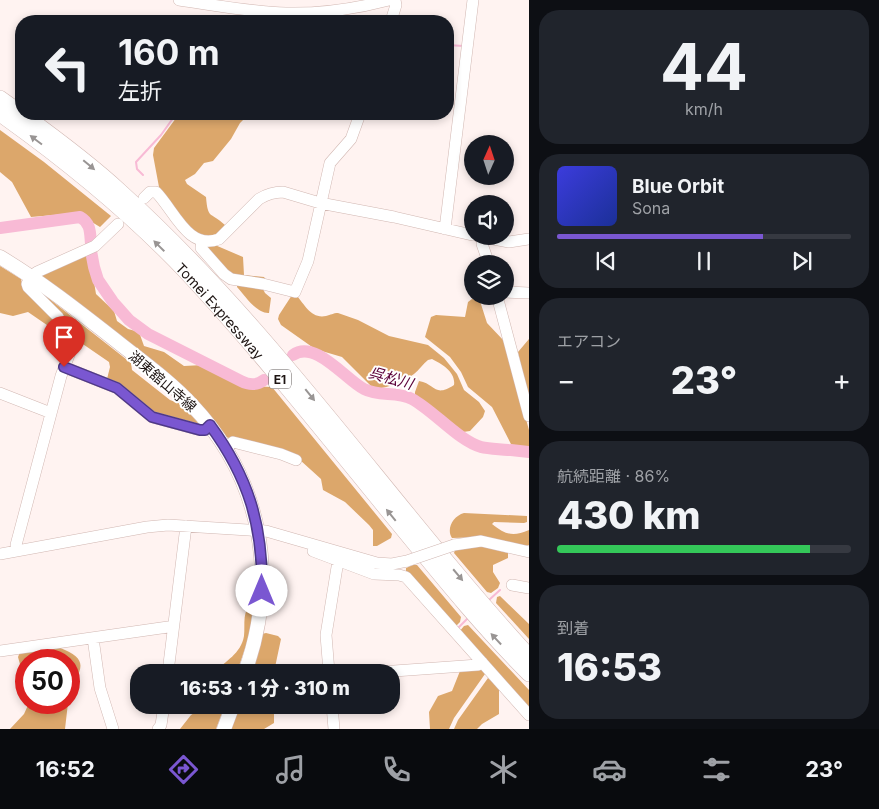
<!DOCTYPE html>
<html lang="ja">
<meta charset="utf-8">
<style>
:root{--surface:#171b24;--page:#20242c;--text:#f1f3f6;--muted:#9ea1a6;--line:#363941;--accent:#7a57d1}
body{margin:0;font-family:Inter,"Noto Sans JP",sans-serif;background:var(--page);color:var(--text);height:100vh;display:flex;flex-direction:column;font-size:19px;white-space:nowrap}
*{box-sizing:border-box;margin:0}
p{font-size:16px;color:var(--muted)}
.icon{flex:none;width:28px;height:28px;fill:none;stroke:currentColor;stroke-width:2;stroke-linecap:round;stroke-linejoin:round}
.map{position:relative;flex:1;overflow:hidden}
.panel{display:flex;flex-direction:column;gap:10px;padding:10px;background:#0d0f14;width:350px}
.panel>*{flex:none}
.hud{position:absolute;left:15px;top:15px;width:439px;height:105px;border-radius:20px;box-shadow:0 2px 8px #0003;background:#171b24;color:var(--text);overflow:hidden}
.needle{width:32px;rotate:3deg}
.buttons{position:absolute;left:464px;top:135px;display:grid;gap:10px}
.buttons a{display:grid;place-items:center;width:50px;height:50px;border-radius:50%;background:var(--surface);box-shadow:0 2px 8px #0003;font-size:25px}
.speed{position:absolute;left:15px;top:649px;display:flex;gap:10px;font-size:25px;font-weight:700;text-align:center}
.speed>*{display:grid;place-content:center;width:65px;height:65px;border-radius:50%;background:var(--surface);box-shadow:0 2px 8px #0003;line-height:1}
.speed .limit{border:8px solid #d22;background:#fff;color:#111}
.pin{position:absolute;display:grid;place-items:center;width:42px;height:42px;color:#fff;margin:-51px -21px;border-radius:50% 50% 50% 0;rotate:-45deg;box-shadow:0 0 5px #0007}
.pin .icon{rotate:45deg}
.me{position:absolute;width:55px;margin:-28px;rotate:0deg;stroke-linejoin:round;filter:drop-shadow(0 0 4px #0008)}
.turn{display:flex;align-items:center;gap:18px;height:105px;padding:0 20px;font-size:22px}
.turn .icon{width:65px;height:65px;stroke-width:2.5}
.turn b{display:block;font-size:35px;line-height:42px}
.big{font-size:38px;font-weight:800;line-height:1.1}
.panel .card{flex:1;display:flex;flex-direction:column;justify-content:center;gap:8px;min-width:0;padding:0 18px;border-radius:20px;background:var(--page)}
.panel .dial{align-items:center;gap:0}
.dial b{font-size:65px;line-height:1}
.song{display:flex;align-items:center;gap:15px}
.cover{width:60px;height:60px;border-radius:8px;background:linear-gradient(135deg,hsl(240 70% 55%),hsl(230 70% 35%))}
.played{height:5px;border-radius:2px;background:linear-gradient(90deg,var(--accent) 70%,var(--line) 70%)}
.keys{display:flex;justify-content:space-around;direction:ltr}
.heat{display:flex;justify-content:space-between;align-items:center;font-size:28px;direction:ltr}
.charge{height:8px;border-radius:4px;background:linear-gradient(90deg,#34c759 86%,var(--line) 0)}
.trip{position:absolute;left:130px;top:664px;width:270px;height:50px;border-radius:20px;background:var(--surface);box-shadow:0 2px 8px #0003;font-weight:800;line-height:50px;text-align:center}
.menu{display:flex;height:80px;justify-content:space-around;align-items:center;background:#090b0e;color:var(--muted)}
.menu .icon{width:35px;height:35px}
.menu .on{color:var(--accent)}
.menu b{font-size:22px;color:var(--text)}
main{display:flex;flex:1;min-height:0}
.map>svg:first-child{display:block}
</style>
<main>
<div class="map">
<svg width="529" height="729" viewBox="0 0 529 729">
<rect width="100%" height="100%" fill="#fff3f1"/>
<path fill="#dca76b" d="M343,15h6l3,6h-39l9,-4z
M179,114h70l-9,9 -9,16 -18,22 -9,2 -9,11 -10,6 2,4 19,13c2,23 4,14 19,28l-8,11h-20l-37,-45 -1,-4 -6,-32 1,-7z
M0,130l44,32 67,54 -11,11 -23,-14 -46,4 -19,-35 -12,-10z
M215,245l28,12 1,18 20,2 2,3 -34,-3 -26,-31z
M86,255l4,3 6,36 18,17 3,10 11,8 11,3 5,14 20,6 20,14 19,-1 6,2 36,19 27,1 120,147 -1,4 -14,8h-4v-16l-4,-5 -24,-23 -22,-12 -2,-11 -21,-19 -74,-23 -185,-162z
M0,266l21,13 1,5 25,25 16,25h-3l-32,-22 -15,4 -13,-3z
M237,285l26,4 2,4 6,5 -2,15c-12,1 -24,-17 -32,-26z
M38,290l93,73 1,7 38,30 11,4 19,21 -48,-11 -45,-35 3,-12 -1,-5 -35,-24z
M292,295l5,1c8,9 14,23 29,20 5,-1 7,-3 12,-3l20,7 31,16 39,9 16,13 13,16 7,16 15,12 6,9 -2,6 -13,14 -7,1 -48,-35v-5l4,-11c17,3 15,17 35,4 2,-13 -12,-21 -22,-26l-4,1c-5,4 -9,10 -14,14 -10,7 -29,16 -41,14l-31,-31 -27,-8 -34,-24 -3,-6 1,-4z
M472,299l8,2 7,22 17,18 25,89v19l-11,-1 -6,-2 -20,-39 -24,-20 -7,-15 -11,-15 -25,-20 6,-20 5,-2 29,2 3,-15z
M529,339v64l-11,-51z
M464,513l63,3v6l-3,1 -30,-1 -2,2c14,11 21,13 37,6v15l-5,1 -42,-9 -30,1c-6,-9 1,-22 12,-25z
M481,546l27,7v5l-15,7v7l7,11 -2,5 -7,5 -4,-1 -33,-39 1,-3z
M413,565h4l44,52 -1,5 -4,4 -50,-54v-4z
M500,596l29,28v15l-33,-36 1,-6z
M247,609l5,1c1,20 -9,44 -15,62h-22c10,-11 26,-18 29,-36 1,-9 -1,-19 3,-27z
M468,625l61,65v20l-70,-78 5,-6z
M266,633l12,3 3,3 -7,33h-24l12,-38z
M58,647c37,14 19,24 11,48v-35h-43v26l-8,-29 2,-5z
M481,669l4,5 -31,44 -5,11h-19l-1,-17 9,-16 14,-5 8,-20z
M488,678l11,10v26l-17,10 -5,5h-23l4,-9z
M29,703h39l-3,26h-55l14,-15z
M206,705h19l-9,24h-36l11,-14z
M238,705h36v18l-10,6h-34z"/>
<g fill="none" stroke-linecap="round" stroke-linejoin="round">
<path stroke="#f8bad5" stroke-width="2" d="M448,45l15,1
M143,175l-6,-6 -1,-7 25,-27 15,-21
M489,600l11,-10
M457,629l11,-11"/>
<path stroke="#f8bad5" stroke-width="12" d="M0,228l80,-11c11,6 10,16 11,27
M91,251l3,16 4,13 15,22 16,18 19,14 93,47c8,4 15,5 23,-1
M293,355c22,-16 53,25 71,34 15,8 33,2 48,10 22,12 47,42 69,48 8,2 18,2 27,3
M511,450l18,2"/>
<defs>
<path id="minor" d="M179,0c35,5 71,12 107,13 35,1 69,-4 103,-13
M391,21l5,-16 -1,-5
M144,198l6,-6h6c18,18 32,59 63,47l40,-40c8,-5 15,-7 24,-7l37,11 74,14 78,18
M445,229l28,-229
M478,236l31,6 20,-3
M483,237l-1,7 7,20
M202,241l-1,7 23,26 7,5 32,5 32,8 13,-31 22,-98 21,-24 9,-25
M505,292l24,1
M497,296l32,120
M64,367l53,21 35,29 48,13h5l5,-5
M0,393l51,20
M226,448l7,-6 48,12 15,6
M454,545l27,-4 48,11
M17,551l-1,-6 45,-169 11,-29 -2,-8 -12,-22 -30,-30 -1,-3 4,-8 6,-4 58,-26 23,-22
M313,551l61,23 25,1 7,2 123,138
M0,554l147,-27 21,-2 98,6 111,32 15,1 15,-3
M512,585l17,3
M93,638l7,50 13,41
M0,651l168,-24 5,1
M168,672l18,-146
M329,672l-3,-37 12,-74
M380,672l98,-7 4,-3
M332,705l2,24
M158,729l3,-4 3,-20"/>
<path id="major" d="M0,257c40,24 77,53 114,82 26,21 55,41 78,66 70,74 87,173 53,267
M224,729l9,-24"/>
<g id="highway">
<path d="M0,98l21,15"/>
<path id="s1" d="M0,114c66,47 130,99 186,158 71,76 135,157 201,238 46,56 91,113 142,164"/>
<path d="M23,114c33,24 67,49 97,77 154,139 270,313 409,465"/>
</g>
</defs>
<use href="#minor" stroke="#d1b7b2" stroke-width="12"/>
<use href="#major" stroke="#d1b7b2" stroke-width="15"/>
<use href="#highway" stroke="#d1b7b2" stroke-width="16"/>
<use href="#minor" stroke="#fff" stroke-width="11"/>
<use href="#major" stroke="#fff" stroke-width="14"/>
<use href="#highway" stroke="#fff" stroke-width="15"/>
<defs>
<path id="minor-bridge" d="M407,561l47,-16"/>
</defs>
<use href="#minor-bridge" stroke="#d1b7b2" stroke-width="12" stroke-linecap="butt"/>
<use href="#minor-bridge" stroke="#fff" stroke-width="11"/>
</g>
<defs><path id="oneway-solid" d="M-6-.8H1V-3.2L6.5 0L1 3.2V.8H-6Z" transform="scale(1.25)"/></defs>
<g fill="#999594">
<use href="#oneway-solid" transform="translate(36 140) rotate(-143)"/>
<use href="#oneway-solid" transform="translate(89 165) rotate(40)"/>
<use href="#oneway-solid" transform="translate(159 246) rotate(-135)"/>
<use href="#oneway-solid" transform="translate(310 395) rotate(51)"/>
<use href="#oneway-solid" transform="translate(391 515) rotate(-129)"/>
<use href="#oneway-solid" transform="translate(458 575) rotate(50)"/>
<use href="#oneway-solid" transform="translate(496 639) rotate(-133)"/>
</g>
<g fill="none" stroke-linecap="round" stroke-linejoin="round">
<defs>
<path id="route" d="M64,367l53,21 35,29 48,13h5l5,-5c39,53 53,101 52,166"/>
</defs>
<use href="#route" stroke="#4f3988" stroke-width="12"/>
<use href="#route" stroke="#7a57d1" stroke-width="9"/>
</g>
<g text-anchor="middle" dominant-baseline="central" stroke-width="4" stroke-linejoin="round" paint-order="stroke">
<rect fill="#fff" stroke="#615a59" stroke-width="1" x="269" y="369.5" width="22" height="19" rx="4"/>
<g font-size="12" font-weight="bold" fill="#1d1412">
<text x="280" y="379">E1</text>
</g>
<g font-size="14" fill="#1d1412" stroke="#fff">
<text stroke="none"><textPath href="#s1" startOffset="296">Tomei Expressway</textPath></text>
<text transform="translate(163 381) rotate(41)">湖東舘山寺線</text>
</g>
<g font-size="15" font-style="italic" fill="#5b0038" stroke="#fff">
<text transform="translate(391 378) rotate(16)">呉松川</text>
</g>
</g>
</svg>
<div class="buttons">
<a><svg class="needle" viewBox="-14 -14 28 28"><path d="M0-13l5 13h-10z" fill="#e53935"/><path d="M0 13l5-13h-10z" fill="#9ea1a6"/></svg></a>
<a><svg class="icon" aria-label="sound" viewBox="0 0 24 24"><path d="M4 9h4l5-4v14l-5-4H4zM17 9q2 3 0 6"/></svg></a>
<a><svg class="icon" aria-label="layers" viewBox="0 0 24 24"><path d="M12 4l9 5-9 5-9-5zM3 14l9 5 9-5"/></svg></a>
</div>
<div class="speed"><div class="limit">50</div></div>
<div class="pin" style="left:64px;top:367px;background:#d93025"><svg class="icon" aria-label="arrive" viewBox="0 0 24 24"><path d="M6 21V4h12l-3 4 3 4H6"/></svg></div>
<svg class="me" style="left:262px;top:591px" viewBox="-20 -20 40 40"><circle r="19" fill="#fff"/><path d="M0-13L10 11 0 6-10 11z" fill="#7a57d1"/></svg>
<div class="trip">16:53 · 1 分 · 310 m</div>
<div class="hud">
<div class="turn"><svg class="icon" aria-label="left" viewBox="0 0 24 24"><path d="M17 20v-9H6M10 6l-5 5 5 5"/></svg><div><b>160 m</b>左折</div></div>
</div>
</div>
<section class="panel">
<div class="card dial"><b>44</b><p>km/h</p></div>
<div class="card">
<div class="song"><i class="cover"></i><div><b>Blue Orbit</b><p>Sona</p></div></div>
<div class="played"></div>
<div class="keys"><svg class="icon" aria-label="previous" viewBox="0 0 24 24"><path d="M18 5L8 12l10 7zM5 5v14"/></svg><svg class="icon" aria-label="pause" viewBox="0 0 24 24"><path d="M8 5v14M16 5v14"/></svg><svg class="icon" aria-label="next" viewBox="0 0 24 24"><path d="M6 5l10 7-10 7zM19 5v14"/></svg></div>
</div>
<div class="card"><p>エアコン</p>
<div class="heat"><a>−</a><b class="big">23°</b><a>+</a></div>
</div>
<div class="card"><p>航続距離 · 86%</p><b class="big">430 km</b><div class="charge"></div></div>
<div class="card"><p>到着</p><b class="big">16:53</b></div>
</section>
</main>
<nav class="menu">
<b>16:52</b>
<svg class="icon on" aria-label="directions" viewBox="0 0 24 24"><path d="M12 3l9 9-9 9-9-9zM9 14v-3h6M13 9l2 2-2 2"/></svg>
<svg class="icon" aria-label="music" viewBox="0 0 24 24"><path d="M9 18V5l10-2v13"/><circle cx="6" cy="18" r="3"/><circle cx="16" cy="16" r="3"/></svg>
<svg class="icon" aria-label="phone" viewBox="0 0 24 24"><path d="M5 4h4l2 5-3 2q2 4 5 5l2-3 5 2v4C11 20 4 13 5 4z"/></svg>
<svg class="icon" aria-label="climate" viewBox="0 0 24 24"><path d="M12 3v18M4 7l16 10M4 17L20 7"/></svg>
<svg class="icon" aria-label="car" viewBox="0 0 24 24"><path d="M5 17H2v-5l4-1 3-4h7l3 4 3 1v5h-3M9 17h6M6 11h13"/><circle cx="7" cy="17" r="2"/><circle cx="17" cy="17" r="2"/></svg>
<svg class="icon" aria-label="filters" viewBox="0 0 24 24"><path d="M4 7h16M4 17h16"/><circle cx="9" cy="7" r="2"/><circle cx="15" cy="17" r="2"/></svg>
<b>23°</b>
</nav>
